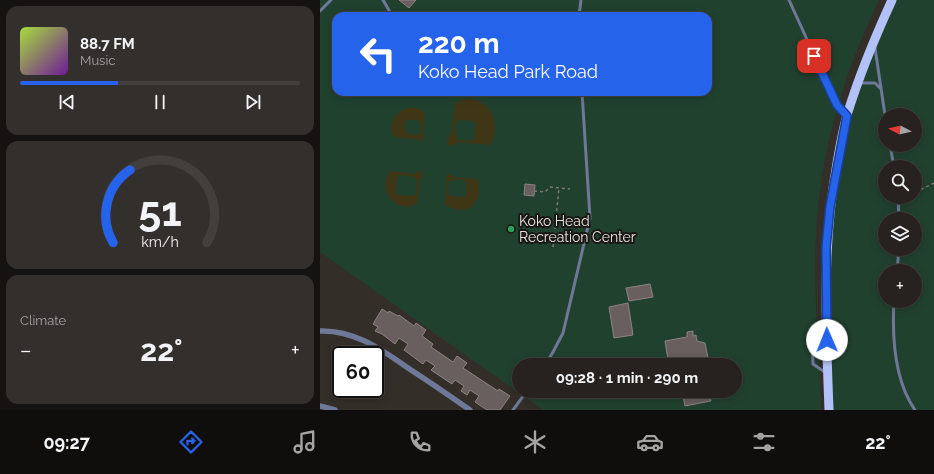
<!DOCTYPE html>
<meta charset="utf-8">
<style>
:root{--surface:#27221f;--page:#332f2c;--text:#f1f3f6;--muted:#a4a4a4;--line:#433f3d;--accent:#2563eb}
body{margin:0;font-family:Raleway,sans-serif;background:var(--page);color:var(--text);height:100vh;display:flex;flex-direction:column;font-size:15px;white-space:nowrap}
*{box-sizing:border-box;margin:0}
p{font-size:13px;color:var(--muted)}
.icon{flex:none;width:22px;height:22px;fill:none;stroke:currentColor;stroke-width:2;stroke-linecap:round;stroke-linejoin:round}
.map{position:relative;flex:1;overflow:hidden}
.side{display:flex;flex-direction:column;gap:6px;padding:6px;background:#151311;width:320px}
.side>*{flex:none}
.guide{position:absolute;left:12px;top:12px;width:380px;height:84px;border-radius:12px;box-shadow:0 2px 10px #0003,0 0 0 1px var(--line);background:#2563eb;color:#fff;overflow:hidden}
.needle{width:26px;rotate:277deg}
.buttons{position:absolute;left:558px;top:108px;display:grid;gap:8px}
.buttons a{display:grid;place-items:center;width:44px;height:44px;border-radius:50%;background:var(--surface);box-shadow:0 2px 10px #0003,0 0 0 1px var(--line);font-size:20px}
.speed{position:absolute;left:12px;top:346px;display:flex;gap:8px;font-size:20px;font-weight:700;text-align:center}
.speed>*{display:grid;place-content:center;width:52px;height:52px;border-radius:50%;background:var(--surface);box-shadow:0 2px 10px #0003,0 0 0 1px var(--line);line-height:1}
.speed .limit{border:2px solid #111;border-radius:6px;background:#fff;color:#111}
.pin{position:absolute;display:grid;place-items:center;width:34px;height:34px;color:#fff;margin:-17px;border-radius:8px;box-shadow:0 2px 6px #0006}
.me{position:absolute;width:44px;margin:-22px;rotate:359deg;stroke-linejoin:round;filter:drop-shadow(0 0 3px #0008)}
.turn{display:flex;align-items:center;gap:14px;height:84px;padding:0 20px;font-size:18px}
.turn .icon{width:52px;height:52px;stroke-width:2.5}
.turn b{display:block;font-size:28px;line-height:34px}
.big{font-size:30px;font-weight:700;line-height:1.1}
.side .card{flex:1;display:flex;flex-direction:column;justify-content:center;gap:6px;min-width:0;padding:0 14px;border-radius:12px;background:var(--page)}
.side .dial{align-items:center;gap:0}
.dial svg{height:104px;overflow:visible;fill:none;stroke:var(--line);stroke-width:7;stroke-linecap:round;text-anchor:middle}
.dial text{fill:var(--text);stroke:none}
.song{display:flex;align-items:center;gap:12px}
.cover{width:48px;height:48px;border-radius:6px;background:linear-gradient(135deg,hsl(80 70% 55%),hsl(280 70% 35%))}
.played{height:4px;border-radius:2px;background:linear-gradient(90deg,var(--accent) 35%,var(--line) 35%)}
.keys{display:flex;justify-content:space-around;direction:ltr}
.heat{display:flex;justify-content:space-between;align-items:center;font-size:22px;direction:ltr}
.trip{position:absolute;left:192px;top:358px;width:230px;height:40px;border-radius:20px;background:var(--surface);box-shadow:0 2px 10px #0003,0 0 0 1px var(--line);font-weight:700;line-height:40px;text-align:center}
.tab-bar{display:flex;height:64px;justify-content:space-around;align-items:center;background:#100e0c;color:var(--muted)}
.tab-bar .icon{width:28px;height:28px}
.tab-bar .active{color:var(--accent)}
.tab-bar b{font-size:18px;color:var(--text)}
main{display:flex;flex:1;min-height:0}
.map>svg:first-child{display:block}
</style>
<main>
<section class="side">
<div class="card">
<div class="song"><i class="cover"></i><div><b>88.7 FM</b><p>Music</p></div></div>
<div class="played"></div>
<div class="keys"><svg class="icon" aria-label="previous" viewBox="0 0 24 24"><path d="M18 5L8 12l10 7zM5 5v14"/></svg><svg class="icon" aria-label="pause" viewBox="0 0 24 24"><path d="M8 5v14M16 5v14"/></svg><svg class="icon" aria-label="next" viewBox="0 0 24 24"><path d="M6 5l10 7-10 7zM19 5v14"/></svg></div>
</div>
<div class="card dial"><svg viewBox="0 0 100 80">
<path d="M14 69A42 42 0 1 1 86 69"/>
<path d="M14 69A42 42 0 0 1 27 13" stroke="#2563eb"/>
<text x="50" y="56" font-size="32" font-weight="700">51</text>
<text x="50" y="72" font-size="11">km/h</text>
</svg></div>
<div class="card"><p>Climate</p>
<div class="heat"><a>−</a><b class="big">22°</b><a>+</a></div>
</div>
</section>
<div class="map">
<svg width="614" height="410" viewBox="0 0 614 410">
<rect width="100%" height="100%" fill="#342e29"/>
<path fill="#21412f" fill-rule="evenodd" d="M0,0h559c-36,74 -59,153 -63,235 -3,58 3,117 5,175h-278l-223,-158zM16,16h372v76h-372zM199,365h216v26h-216z
M572,0h42v410h-105l-3,-163 21,-131zM565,115h30v30h-30zM565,167h30v30h-30zM565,219h30v30h-30zM565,271h30v30h-30z"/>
<path fill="#3f3616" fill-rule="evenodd" d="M145,99c25,-1 38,25 25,46l-32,-3 -4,4 -6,-2 -1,-4 4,-7 4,-30zM138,120l15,1 3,3 -2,15 -3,2 -13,-1c-2,-6 -5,-13 0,-20z
M87,108h10l8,4 -2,21 2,4 -2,3 -29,-3c-6,-12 0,-24 13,-29zM87,120h11l3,3 -1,10 -3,2 -10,-1c-1,-5 -5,-9 0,-14z
M70,171l25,3 3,-3 4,1 1,4 -3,4 -3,24c-21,10 -41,-13 -27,-33zM79,175l16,2 2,2 -1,15 -3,2 -15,-1 -2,-2 1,-15z
M131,174l3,3 23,2c5,13 0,31 -17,31 -5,0 -10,-3 -15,-5l2,-24 -1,-3 1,-3zM134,179l10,1 3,3 -1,12 -3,2 -12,-1 -3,-3 1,-11z"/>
<path fill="#685f5e" stroke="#8d8382" d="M79,0h17l-7,8z
M205,184l10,1 -1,11 -10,-1z
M330,284l3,13 -24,4 -3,-13z
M308,303l5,32 -19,3 -5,-31z
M62,309l6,4 1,-2 9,5 1,-1 15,11 2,-3 10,7 -4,6 11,8 -2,3 22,15 4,-6 10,7 -4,5 35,23 1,-2 11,7 -10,14h-13l-12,-8 4,-6 -9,-6 -3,5 -6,-4 3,-5 -9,-6 -3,4 -21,-14 4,-4 -9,-6 -3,4 -19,-14 4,-6 -9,-6 -4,6 -13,-10 -7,-3 3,-4 -5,-3z
M373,331v5l3,-1 1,6 8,2 4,20 -3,2h-51l-1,-3 14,-2 -3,-19 22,-4v-5z
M362,391h27l2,10 -26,5z"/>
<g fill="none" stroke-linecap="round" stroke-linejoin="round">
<path stroke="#7d7773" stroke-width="1.5" stroke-dasharray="3 3" stroke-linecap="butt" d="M595,187l7,2 12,-6
M214,191l11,1 5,-5 20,2
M217,236l3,1v3
M215,240l9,1 6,-6h4
M233,247l6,-59"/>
<path stroke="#6e7899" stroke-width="3" d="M63,0l7,12
M469,0l46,101 10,14
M0,11l11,-11
M259,16l2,-16
M555,48l10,67
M539,83h16l6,6
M570,145l4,22
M578,197l1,22
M577,271l2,-22
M574,301c-2,35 0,79 21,109
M505,325l-13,10 1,29 13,9
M225,365l8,-13 10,-19 27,-115 -8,-126
M193,410l14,-19"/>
<path stroke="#6e7899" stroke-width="5.5" d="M0,331c36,-1 63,20 91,39 20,13 39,26 59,40
M0,406l15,4"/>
<path stroke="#b2c2f8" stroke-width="9" d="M509,410c-3,-81 -7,-161 7,-241 3,-18 6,-36 11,-54 12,-39 28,-78 45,-115"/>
</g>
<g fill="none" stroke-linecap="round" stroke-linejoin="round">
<defs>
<path id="route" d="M494,56l23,49 10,11 -17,91 -4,40 1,93"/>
</defs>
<use href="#route" stroke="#184099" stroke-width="10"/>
<use href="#route" stroke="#2563eb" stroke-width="7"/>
</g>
<circle fill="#2e9e5b" stroke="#191714" stroke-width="1.5" cx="191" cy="229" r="4"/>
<g text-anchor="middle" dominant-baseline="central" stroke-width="4" stroke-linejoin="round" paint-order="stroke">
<g font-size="14" fill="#eae5e2" stroke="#191714" text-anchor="start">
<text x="199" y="221">Koko Head<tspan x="199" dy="16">Recreation Center</tspan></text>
</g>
</g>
</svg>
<div class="buttons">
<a><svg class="needle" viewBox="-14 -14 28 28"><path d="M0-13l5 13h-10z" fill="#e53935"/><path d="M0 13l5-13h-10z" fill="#a4a4a4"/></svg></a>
<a><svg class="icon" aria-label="search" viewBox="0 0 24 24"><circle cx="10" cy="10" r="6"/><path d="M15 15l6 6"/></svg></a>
<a><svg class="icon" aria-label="layers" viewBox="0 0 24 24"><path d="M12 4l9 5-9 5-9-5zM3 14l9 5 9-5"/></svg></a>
<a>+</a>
</div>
<div class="speed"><div class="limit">60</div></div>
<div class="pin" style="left:494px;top:56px;background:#d93025"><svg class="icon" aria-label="arrive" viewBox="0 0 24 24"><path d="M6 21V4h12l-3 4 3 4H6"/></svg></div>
<svg class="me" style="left:507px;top:340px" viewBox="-20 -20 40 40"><circle r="19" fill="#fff"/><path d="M0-13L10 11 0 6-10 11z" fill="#2563eb"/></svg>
<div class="trip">09:28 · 1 min · 290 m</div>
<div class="guide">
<div class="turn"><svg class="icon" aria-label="left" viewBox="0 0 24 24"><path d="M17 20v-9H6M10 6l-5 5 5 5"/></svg><div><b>220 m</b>Koko Head Park Road</div></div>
</div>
</div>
</main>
<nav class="tab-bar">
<b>09:27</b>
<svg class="icon active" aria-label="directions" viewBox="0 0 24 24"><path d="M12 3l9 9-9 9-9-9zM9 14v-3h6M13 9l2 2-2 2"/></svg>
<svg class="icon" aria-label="music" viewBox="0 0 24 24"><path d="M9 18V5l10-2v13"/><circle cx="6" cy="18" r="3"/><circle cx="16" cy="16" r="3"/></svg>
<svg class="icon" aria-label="phone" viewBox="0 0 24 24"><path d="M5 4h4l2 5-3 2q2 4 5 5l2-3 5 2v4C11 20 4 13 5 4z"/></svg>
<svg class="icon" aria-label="climate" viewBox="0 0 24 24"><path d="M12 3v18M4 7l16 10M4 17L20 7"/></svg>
<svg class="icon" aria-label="car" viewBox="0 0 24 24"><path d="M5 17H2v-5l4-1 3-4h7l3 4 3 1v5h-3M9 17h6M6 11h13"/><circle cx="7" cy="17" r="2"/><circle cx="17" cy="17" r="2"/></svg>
<svg class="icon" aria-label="filters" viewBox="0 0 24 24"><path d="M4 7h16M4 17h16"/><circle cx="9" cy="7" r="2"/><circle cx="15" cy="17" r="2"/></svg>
<b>22°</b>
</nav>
